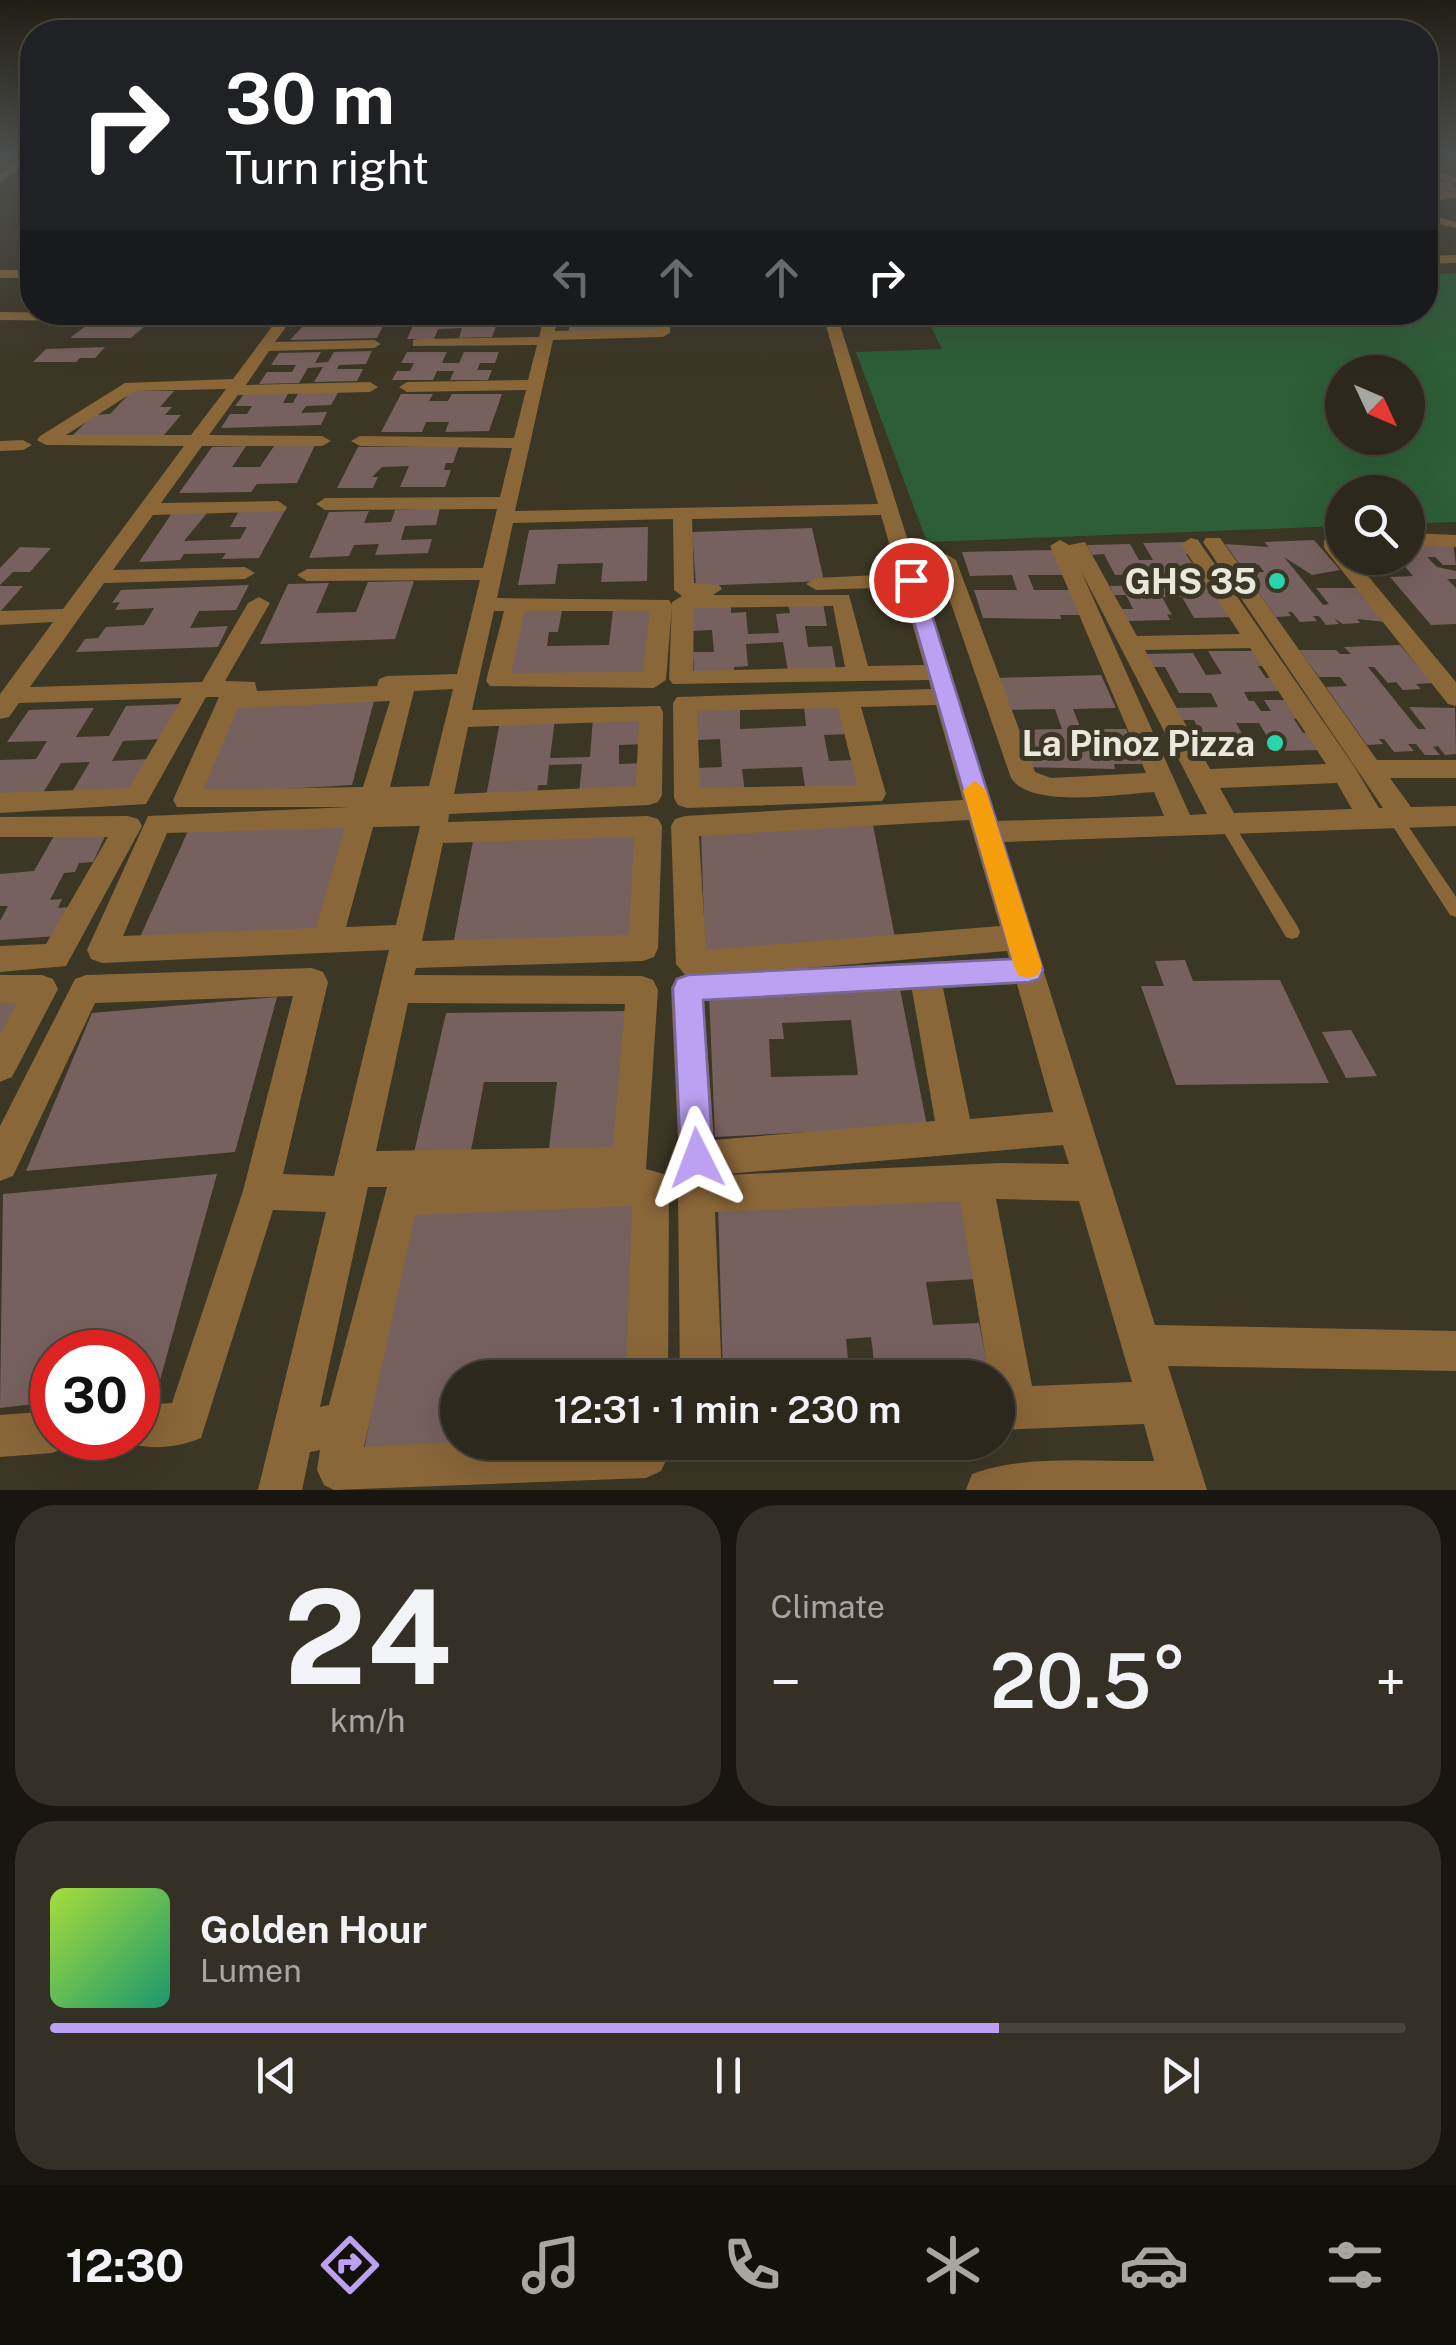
<!DOCTYPE html>
<meta charset="utf-8">
<style>
:root{--surface:#2d281c;--page:#353025;--text:#f1f3f6;--muted:#a7a6a3;--line:#48443b;--accent:#bca0f2}
body{margin:0;font-family:"Public Sans",sans-serif;background:var(--page);color:var(--text);height:100vh;display:flex;flex-direction:column;font-size:38px;white-space:nowrap}
*{box-sizing:border-box;margin:0}
p{font-size:32px;color:var(--muted)}
.icon{flex:none;width:55px;height:55px;fill:none;stroke:currentColor;stroke-width:2;stroke-linecap:round;stroke-linejoin:round}
.map{position:relative;height:1490px;overflow:hidden}
.panel{display:flex;flex-direction:column;gap:15px;padding:15px;background:#19160f;flex:1}
.panel>*{flex:none}
.top-card{position:absolute;left:20px;top:20px;width:1418px;height:305px;border-radius:40px;box-shadow:0 10px 40px #0002,0 0 0 2px var(--line);background:#202124;color:#fff;overflow:hidden}
.needle{width:65px;rotate:134deg}
.controls{position:absolute;left:1325px;top:355px;display:grid;gap:20px}
.controls a{display:grid;place-items:center;width:100px;height:100px;border-radius:50%;background:var(--surface);box-shadow:0 10px 40px #0002,0 0 0 2px var(--line);font-size:50px}
.speed{position:absolute;left:30px;top:1330px;display:flex;gap:20px;font-size:50px;font-weight:700;text-align:center}
.speed>*{display:grid;place-content:center;width:130px;height:130px;border-radius:50%;background:var(--surface);box-shadow:0 10px 40px #0002,0 0 0 2px var(--line);line-height:1}
.speed .limit{border:15px solid #d22;background:#fff;color:#111}
.pin{position:absolute;display:grid;place-items:center;width:85px;height:85px;color:#fff;margin:-42px;border:5px solid #fff;border-radius:50%;box-shadow:0 2px 10px #0007}
.me{position:absolute;width:110px;margin:-55px;rotate:357deg;stroke-linejoin:round;filter:drop-shadow(0 0 8px #0008)}
.turn{display:flex;align-items:center;gap:35px;height:210px;padding:0 40px;font-size:45px}
.turn .icon{width:130px;height:130px;stroke-width:2.5}
.turn b{display:block;font-size:70px;line-height:85px}
.lanes{display:flex;align-items:center;height:95px;padding:0 40px;background:#0003;justify-content:center;gap:50px;direction:ltr}
.lanes .off{opacity:.35}
.big{font-size:75px;font-weight:600;line-height:1.1}
.panel .card{flex:1;display:flex;flex-direction:column;justify-content:center;gap:15px;min-width:0;padding:0 35px;border-radius:40px;background:var(--page)}
.panel .dial{align-items:center;gap:0}
.dial b{font-size:130px;line-height:1}
.song{display:flex;align-items:center;gap:30px}
.cover{width:120px;height:120px;border-radius:15px;background:linear-gradient(135deg,hsl(80 70% 55%),hsl(160 70% 35%))}
.played{height:10px;border-radius:5px;background:linear-gradient(90deg,var(--accent) 70%,var(--line) 70%)}
.keys{display:flex;justify-content:space-around;direction:ltr}
.heat{display:flex;justify-content:space-between;align-items:center;font-size:55px;direction:ltr}
.panel .tiles{flex:1;display:grid;gap:15px;grid-template-columns:1fr 1fr}
.card:last-child{grid-column:span 2}
.trip{position:absolute;left:440px;top:1360px;width:575px;height:100px;border-radius:50px;background:var(--surface);box-shadow:0 10px 40px #0002,0 0 0 2px var(--line);font-weight:600;line-height:100px;text-align:center}
.tabs{display:flex;height:160px;justify-content:space-around;align-items:center;background:#12100b;color:var(--muted)}
.tabs .icon{width:70px;height:70px}
.tabs .current{color:var(--accent)}
.tabs b{font-size:45px;color:var(--text)}
.map>svg:first-child{display:block}
</style>
<div class="map">
<svg width="1456" height="1490" viewBox="0 0 1456 1490">
<rect width="100%" height="100%" fill="#3c3625"/>
<path fill="#2d5e37" fill-rule="evenodd" d="M1456,273v249l-48,2v-32h-66v34l-415,16 -71,-190 86,-3 -18,-36 501,-1v-38zM1342,372h66v66h-66z"/>
<path fill="#77615e" fill-rule="evenodd" d="M1425,183l27,-2 4,10 -31,3z
M99,312l24,3 39,-3 -10,9 -20,4h14l-15,13h-61l17,-13h27l5,-4h-30z
M390,312l-5,11 -11,3h9l-6,12 -87,2 16,-17h-6l7,-10 32,3 -5,7h22l6,-10z
M441,312h60l-9,25 -33,1 3,-10 -24,1 -4,10h-27l12,-26z
M572,312h26l-2,9h38l1,-9h23l-2,20 -88,2z
M105,347l-10,11h-15l-4,4h-43l13,-13z
M372,351l-6,13 -27,1 -2,4h26l-6,12 -43,1 9,-15 -15,1 -9,15 -40,1 8,-12h25l4,-7h-25l8,-12 42,-1 -6,11 13,-1 6,-10z
M407,352h40l-5,11h17l5,-11h35l-4,11h-15l-3,7h15l-4,10h-38l4,-9h-17l-4,9h-41l5,-9h13l4,-8h-13z
M132,391h42l-14,16h12l-7,8h16l-17,20h-91l20,-20 17,-1z
M339,391l-8,14 -25,1 -5,7 26,-1 -6,13 -100,3 9,-14h17l5,-8h-17l9,-12 45,-2 -6,11h10l6,-11z
M401,394h32l-4,7h19l4,-7h50l-13,37 -44,1 4,-10h-23l-4,10h-41z
M315,445l-18,38 -40,1 -6,8 -72,1 33,-46 34,-1 -14,21h28l14,-21z
M459,446l-6,17h-7l-2,7h7l-6,17h-45l9,-21 -27,1 -10,10h6l-5,11h-36l21,-41z
M440,508l-4,17 -31,1 -4,14 31,-1 -4,14 -53,2 4,-11 -25,1 -5,11 -40,2 20,-46 40,-1 -5,12 27,-1 4,-12z
M285,510l-26,48 -37,1 4,-6 -42,1 -4,6 -41,2 33,-49 36,-1 -24,29 56,-2 7,-12h-17l9,-16z
M648,527l-1,54 -46,1 2,-19 -45,1 -3,20 -37,1 11,-55z
M812,528l12,53 -128,5 -4,-54z
M1314,540l26,30 -28,5 -28,-18 39,48 6,-1 -13,-16h40l29,34 -28,-3 3,4 -17,1 -9,-6 5,6 -13,1 -7,-9h-6l4,5 -17,1 -8,-10h-4l3,4 -15,1 -31,-44 19,-1 -5,-7h-19l-15,-21 44,3 -5,-5z
M1186,542l7,12h-7l6,9h7l6,10 -34,1 4,6 9,8h9l-5,-8h22l9,13 -7,1 22,23 -40,1 -12,-21h-20l10,18 -5,-1 3,6 -42,1 -7,-12h12l-7,-14h-12l-4,-9 38,-1 -6,-11 -27,1 -11,-21 -12,1 -5,-10 43,-1 9,16h14l-10,-17z
M1453,542l3,23h-13l-8,-8h-8l10,10 19,4v8h-9l9,9v36l-25,1 -41,-48 23,-1 -10,-12 -23,1 -6,-7h34v-15z
M20,547l31,1 -21,24h-17l-13,13v-17z
M1054,550l11,25h-37l6,15h39l11,25h-24l1,4 -78,-1 -9,-28h43l-5,-15 -42,1 -8,-24z
M414,581l-19,58 -135,5 28,-60 41,-1 -13,30 40,-1 12,-30z
M249,585l-13,25 -37,1 -9,17 38,-2 -10,21 -142,5 9,-13 13,-1 8,-11 38,-2 10,-17 -39,2 5,-8 -8,1 9,-13z
M0,586h23l-23,26z
M823,603l4,23h-22l3,21 24,-1 4,23 -48,2 -5,-29 -37,2 2,22 -14,1v5l-40,2 -1,-22h21l-2,-22 -20,1 -1,-24 40,-1v7l15,-1 2,22 31,-1 -3,-19 14,-1 -2,-9z
M653,609l-4,66 -146,3 15,-67 44,-1 -4,22h-9l-2,14 62,-1 4,-35z
M1400,645l33,38 -17,1 5,5 -18,1 -7,-8 -8,1 -14,-16h-6l50,62h8l-17,-22 46,1 1,46 -11,1 -7,-9 -5,1 7,8h-15l-9,-11h-8l6,7 -20,1 -10,-13h-5l4,5 -16,1 -41,-58 21,-1 -7,-9h-21l-20,-27h37l4,4h11l-7,-7z
M1208,651h49l10,15h-9l8,12h9l9,13 -40,1 5,9h5l7,10h10l-7,-11h25l12,18 -7,1 9,14h7l12,17 -46,1 -17,-28h-23l13,23 -51,9 -8,-16h14l-10,-19h-13l-6,-12 43,-1 -7,-14h-32l-14,-26h-14l-6,-13 48,-1 13,22 16,-1z
M1101,675l15,33 -43,1 8,20h45l16,35h-28l1,5 -92,-2 -12,-37 51,-1 -7,-20 -50,1 -9,-32z
M375,697l-23,88 -154,9 38,-90z
M179,704l-18,35 -38,2 -11,20 39,-2 -17,34 -64,2 20,-33 -29,1 -20,33 -41,2v-38l36,-1 11,-18 -40,1 22,-32 65,-2 -18,29 33,-1 17,-30z
M843,705l6,29 -25,1 5,26 25,-1 6,30 -54,3 -4,-26 -60,2 3,24 -45,3 -2,-28 24,-1 -2,-28 -23,1 -1,-29 44,-2v20l66,-3 -2,-20z
M646,716l-1,28 -26,1v19l26,-1 -1,29 -65,2 3,-30 -33,1 -2,20h-9l-1,11 -51,1 14,-76 55,-2 -5,39 40,-1 3,-39z
M349,825l-32,104 -177,8 48,-106z
M873,825l23,118 -191,8 -4,-120z
M641,831l-4,112 -185,7 22,-114z
M107,832l-14,30 -14,1 -4,9 -11,1 -14,27 12,-1 -4,9 13,-1 -14,29 -57,4v-19l8,-15h-8v-32l34,-3 20,-35z
M1185,960l8,21 87,-1 49,103 -153,2 -35,-99h23l-9,-25z
M899,984l28,142 -212,11 -6,-144zM851,1020l7,55 -87,2 -2,-38h15l-2,-16z
M277,997l-42,155 -209,19 66,-158z
M25,998l-25,51v-49z
M632,1011l-10,144 -74,1 9,-74h-73l-14,74 -57,1 33,-144z
M1351,1030l26,46 -31,2 -24,-46z
M217,1174l-60,217 -19,2v-41h-86v50l-52,6 3,-214z
M959,1191l18,88 -51,3 7,43 46,-2 11,55h-114l-5,-41 -25,2 4,39h-127l-5,-176z
M642,1194l-5,184h-179v68l-94,5 46,-246z"/>
<g fill="none" stroke-linecap="round" stroke-linejoin="round">
<path fill="#8a6739" fill-rule="evenodd" d="M1395,812l5,2 56,83v20l-6,-2 -60,-93 -2,-4 2,-4z
M1226,818l5,2 67,107 2,5 -2,5 -6,2 -6,-2 -67,-113 2,-4z"/>
<path fill="#8a6739" fill-rule="evenodd" d="M26,156h6v5l-32,21v-8z
M1425,167l31,11v6l-31,-11z
M1434,192h22v6l-31,4v-7z
M1425,214l31,8v6l-31,-8z
M1456,255v8l-31,1v-8z
M0,270h32v8h-32z
M0,312l80,1 7,4 -7,4 -80,-1z
M283,312h14l-22,30 99,-2 7,4 -7,4 -105,3 -23,34 124,-3 8,5 -8,5 -132,3 -29,40 113,1 9,5 -9,5h-120l-41,57 117,-2 9,6 -2,4 -132,4 -40,55 132,-3 10,6 -10,6 -141,4 -74,104 172,-5 46,-79 11,-6 11,6 -45,78 30,1 2,9 120,-5 2,-7 8,-3 70,-2 23,-94 -173,1 -10,-6 10,-6 176,-1 14,-59 -172,1 -9,-6 9,-6 175,-1 12,-49 -152,-2 -9,-5 9,-5 154,2 12,-48 -119,2 -8,-5 8,-5 121,-2 9,-35 -124,1v-6l5,-1 121,-2 6,-25h14l-4,19 101,-2 1,-17h14l-1,21 -7,4 -110,3 -38,171 363,-7 -56,-192h14l160,509 168,-5 -10,-24c-34,2 -123,17 -143,-14l-75,-218 3,-4 7,-2 10,6 79,212 16,6 95,-5 -96,-227 10,-6 9,5 16,-3 52,94 103,-2 -59,-90 10,-6 7,2 156,226 25,42h4l-180,-266 3,-4h14l157,222h79v18h-66l21,29 45,-1v20l-453,16 152,483 301,6v40l-288,-5 39,124h-241l6,-16c50,-20 128,-12 182,-13l-10,-37 -146,6v-52h-9l-29,-177 -245,11 7,166h-42l-2,-183 5,-13 13,-5 -12,-5 -5,-13 -8,-171 5,-10 9,-3 -9,-11 -5,-138 4,-7 10,-3 278,-16 -27,-95 -75,2 25,87 -4,7 -195,7 -9,-3 -4,-7 -1,-95 4,-6 254,-8 -2,-9 -256,4 -4,-5 3,-77 10,-6 -8,-6 -1,-71 -160,4 -16,75 172,2 3,5 -6,75 -12,8 -164,-2 -4,-5 18,-70h-10l-22,99 188,-4 3,6 -1,83 -4,7 -9,3 -200,9 -1,8 200,-6 10,3 4,7 -4,122 -4,9 -11,4 -227,7 -2,7 228,1 11,4 5,10 -12,179 18,5 5,13 -1,191h-42l6,-172 -217,9 -51,232 99,-5h205v14l-7,15 -15,7 -312,12 -10,-5 -7,-15 3,-20 -10,2 -8,38h-44l68,-278 -53,-2 -72,228c-24,10 -54,13 -78,3l-2,-3h17v-33l34,-2 71,-212 50,-195 -198,7 -82,173 -13,5v-55l75,-147 11,-4 226,-7 11,4 5,10 -45,192 51,2 55,-226 -287,13 -11,-4 -4,-9 61,-134 202,-9h-173l-4,-7 46,-103h-13l-60,107 -146,9v-20l129,-5 53,-90 -163,5 -10,14 -9,2v-25l53,-72 -53,3v-14l63,-2 121,-163 -138,-1 -9,-5 3,-4 85,-53 108,-4 41,-55h-97l-5,-1v-6l108,-1zM226,389l-35,46h-125l69,-44zM881,515l17,59 -82,4 -10,6 10,6 86,-3 22,78 -56,1 -19,-71h-136l9,-6 -3,-4 -25,-2 -2,-64zM1081,571l126,243 -17,1zM833,606l12,61 -152,4 1,-63zM525,611h125l-7,61 -132,1zM1250,648l76,116 -116,5 -65,-119zM453,689l-24,97 -39,1 24,-96zM390,701l-27,86 -160,3 35,-82zM838,708l19,77 -157,3 -3,-77zM639,721l-3,65 -182,8 14,-67zM1337,783l15,26 -118,4 -14,-25zM969,820l31,106 -294,24 -7,-114zM420,826l-24,99 -50,2 27,-100zM345,828l-29,100 -193,8 44,-103zM634,837l-5,98 -207,6 21,-98zM1007,951l2,7 -214,11zM1017,984l36,128 -83,7 -27,-131zM912,990l23,131 -221,19 -10,-139zM408,1003l217,1 -12,143 -237,4zM1063,1145l6,19 -68,-1 -297,13zM368,1187h19l-58,218 -9,2zM996,1199l83,2 53,181 -100,4z
M0,441l23,-1 9,5 -9,5 -23,1z
M1408,533l48,2v12l-48,-2z
M1331,538c12,3 11,9 11,20h11l103,124v24l-8,-2 -124,-156v-8z
M128,816l10,3 4,7 -76,140 -66,6v-26l46,-2 62,-107h-108v-20z
M0,975h42l11,4 5,10 -46,88 -12,5v-48l18,-31h-18z
M52,1411v27h19l-4,9 -15,6 -52,4v-42z"/>
</g>
<linearGradient id="sky" x2="0" y2="1"><stop stop-color="#211e14"/><stop offset="0.43" stop-color="#505251"/><stop offset="1" stop-color="#505251" stop-opacity="0"/></linearGradient>
<rect width="1456" height="365" fill="url(#sky)"/>
<path fill="#bca0f2" stroke="#7a689d" stroke-width="2.5" d="M911,574l10,6 122,390 -4,9 -10,3 -326,18 10,158 -5,12 -11,5 -11,-5 -5,-12 -8,-170 4,-9 11,-4 324,-16 -110,-379z"/>
<path fill="#f59e0b" d="M975,781l11,9 56,176 -4,9 -10,3 -10,-3 -4,-9 -51,-176z"/>
<g fill="#2bd5ac" stroke="#3c3625" stroke-width="4">
<circle cx="1277" cy="581" r="10"/>
<circle cx="1275" cy="743" r="10"/>
</g>
<g text-anchor="middle" dominant-baseline="central" stroke-width="10" stroke-linejoin="round" paint-order="stroke">
<g font-size="35" font-weight="bold" fill="#ebe7dd" stroke="#3c3625" text-anchor="end">
<text x="1257" y="581">GHS 35</text>
<text x="1255" y="743">La Pinoz Pizza</text>
</g>
</g>
</svg>
<div class="controls">
<a><svg class="needle" viewBox="-14 -14 28 28"><path d="M0-13l5 13h-10z" fill="#e53935"/><path d="M0 13l5-13h-10z" fill="#a7a6a3"/></svg></a>
<a><svg class="icon" aria-label="search" viewBox="0 0 24 24"><circle cx="10" cy="10" r="6"/><path d="M15 15l6 6"/></svg></a>
</div>
<div class="speed"><div class="limit">30</div></div>
<div class="pin" style="left:911px;top:580px;background:#d93025"><svg class="icon" aria-label="arrive" viewBox="0 0 24 24"><path d="M6 21V4h12l-3 4 3 4H6"/></svg></div>
<svg class="me" style="left:697px;top:1158px" viewBox="-20 -20 40 40"><path d="M0-17L14 15 0 8-14 15z" fill="#bca0f2" stroke="#fff" stroke-width="4"/></svg>
<div class="trip">12:31 · 1 min · 230 m</div>
<div class="top-card">
<div class="turn"><svg class="icon" aria-label="right" viewBox="0 0 24 24"><path d="M7 20v-9h11M14 6l5 5-5 5"/></svg><div><b>30 m</b>Turn right</div></div>
<div class="lanes"><svg class="icon off" aria-label="left" viewBox="0 0 24 24"><path d="M17 20v-9H6M10 6l-5 5 5 5"/></svg><svg class="icon off" aria-label="ahead" viewBox="0 0 24 24"><path d="M12 20V5M6 11l6-6 6 6"/></svg><svg class="icon off" aria-label="ahead" viewBox="0 0 24 24"><path d="M12 20V5M6 11l6-6 6 6"/></svg><svg class="icon" aria-label="right" viewBox="0 0 24 24"><path d="M7 20v-9h11M14 6l5 5-5 5"/></svg></div>
</div>
</div>
<section class="panel">
<div class="tiles">
<div class="card dial"><b>24</b><p>km/h</p></div>
<div class="card"><p>Climate</p>
<div class="heat"><a>−</a><b class="big">20.5°</b><a>+</a></div>
</div>
<div class="card">
<div class="song"><i class="cover"></i><div><b>Golden Hour</b><p>Lumen</p></div></div>
<div class="played"></div>
<div class="keys"><svg class="icon" aria-label="previous" viewBox="0 0 24 24"><path d="M18 5L8 12l10 7zM5 5v14"/></svg><svg class="icon" aria-label="pause" viewBox="0 0 24 24"><path d="M8 5v14M16 5v14"/></svg><svg class="icon" aria-label="next" viewBox="0 0 24 24"><path d="M6 5l10 7-10 7zM19 5v14"/></svg></div>
</div>
</div>
</section>
<nav class="tabs">
<b>12:30</b>
<svg class="icon current" aria-label="directions" viewBox="0 0 24 24"><path d="M12 3l9 9-9 9-9-9zM9 14v-3h6M13 9l2 2-2 2"/></svg>
<svg class="icon" aria-label="music" viewBox="0 0 24 24"><path d="M9 18V5l10-2v13"/><circle cx="6" cy="18" r="3"/><circle cx="16" cy="16" r="3"/></svg>
<svg class="icon" aria-label="phone" viewBox="0 0 24 24"><path d="M5 4h4l2 5-3 2q2 4 5 5l2-3 5 2v4C11 20 4 13 5 4z"/></svg>
<svg class="icon" aria-label="climate" viewBox="0 0 24 24"><path d="M12 3v18M4 7l16 10M4 17L20 7"/></svg>
<svg class="icon" aria-label="car" viewBox="0 0 24 24"><path d="M5 17H2v-5l4-1 3-4h7l3 4 3 1v5h-3M9 17h6M6 11h13"/><circle cx="7" cy="17" r="2"/><circle cx="17" cy="17" r="2"/></svg>
<svg class="icon" aria-label="filters" viewBox="0 0 24 24"><path d="M4 7h16M4 17h16"/><circle cx="9" cy="7" r="2"/><circle cx="15" cy="17" r="2"/></svg>
</nav>
